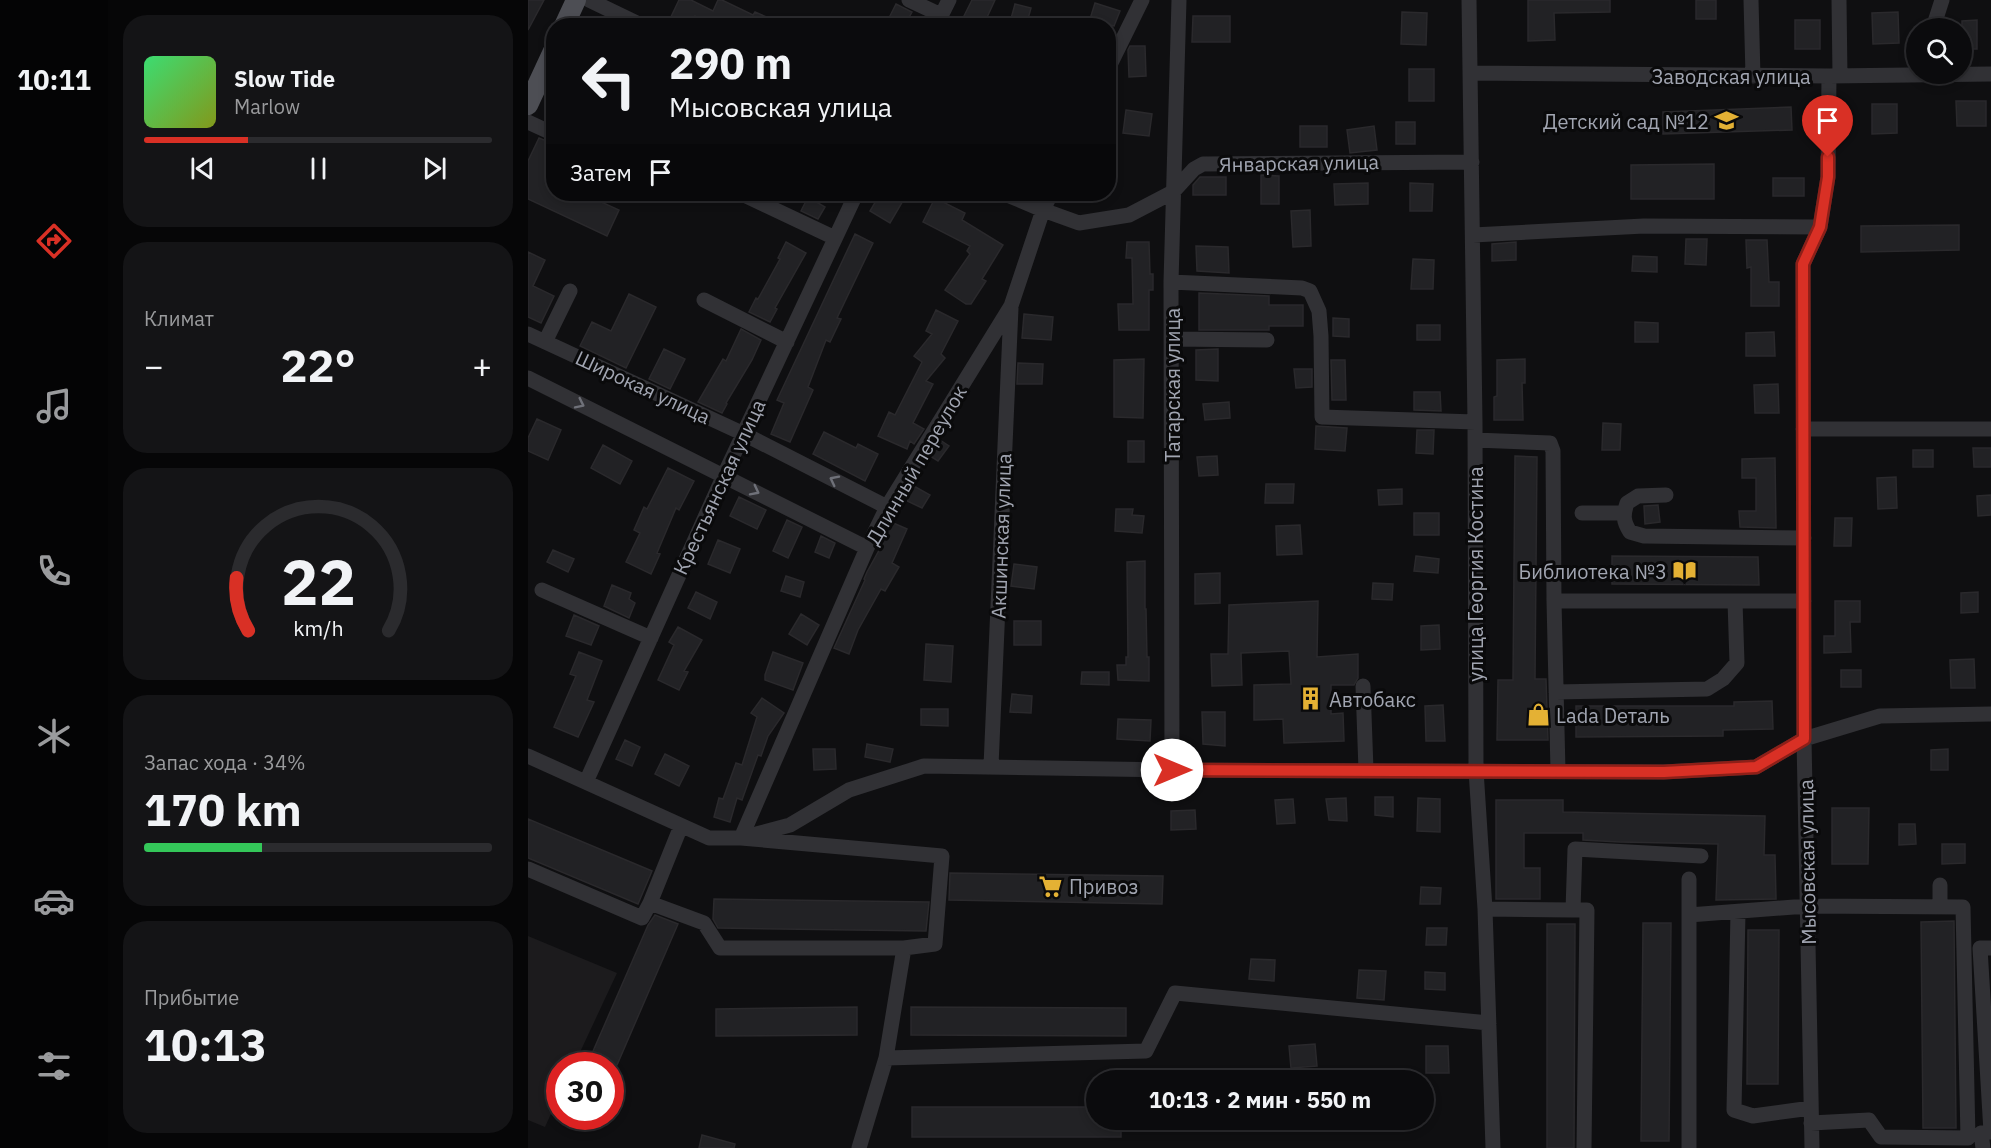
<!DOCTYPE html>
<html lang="ru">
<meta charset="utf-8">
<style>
:root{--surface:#0b0b0d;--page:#141416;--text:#f1f3f6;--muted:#9a9b9d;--line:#2b2b2e;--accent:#d93025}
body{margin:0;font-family:"IBM Plex Sans",sans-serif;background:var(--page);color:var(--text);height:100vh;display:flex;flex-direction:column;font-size:22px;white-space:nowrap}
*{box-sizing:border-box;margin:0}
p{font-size:20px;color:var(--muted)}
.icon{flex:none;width:33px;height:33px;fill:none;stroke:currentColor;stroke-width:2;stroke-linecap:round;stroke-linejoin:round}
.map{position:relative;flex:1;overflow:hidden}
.details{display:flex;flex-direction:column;gap:15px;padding:15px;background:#060607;width:420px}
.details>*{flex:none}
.hud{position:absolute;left:18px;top:18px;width:570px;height:183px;border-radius:24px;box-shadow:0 3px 9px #0003,0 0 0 2px var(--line);background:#0b0b0d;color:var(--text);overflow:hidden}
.fabs{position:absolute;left:1378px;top:18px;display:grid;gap:12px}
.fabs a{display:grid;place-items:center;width:66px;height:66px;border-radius:50%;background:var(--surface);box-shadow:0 3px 9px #0003,0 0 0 2px var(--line);font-size:30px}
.speed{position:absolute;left:18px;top:1052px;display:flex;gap:12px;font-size:30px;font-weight:700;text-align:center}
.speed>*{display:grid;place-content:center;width:78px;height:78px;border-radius:50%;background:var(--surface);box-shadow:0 3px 9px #0003,0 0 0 2px var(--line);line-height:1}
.speed .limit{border:9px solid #d22;background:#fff;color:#111}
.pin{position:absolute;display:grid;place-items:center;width:51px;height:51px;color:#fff;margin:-62px -26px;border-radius:50% 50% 50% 0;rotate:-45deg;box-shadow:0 0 6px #0007}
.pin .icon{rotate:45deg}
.me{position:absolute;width:66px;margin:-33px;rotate:90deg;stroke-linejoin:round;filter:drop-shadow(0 0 4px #0008)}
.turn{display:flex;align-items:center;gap:21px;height:126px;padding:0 24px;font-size:27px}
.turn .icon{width:78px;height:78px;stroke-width:2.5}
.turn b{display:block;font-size:42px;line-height:51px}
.then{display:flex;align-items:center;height:57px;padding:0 24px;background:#0003;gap:12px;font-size:22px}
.big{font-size:45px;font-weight:700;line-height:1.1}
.details .tile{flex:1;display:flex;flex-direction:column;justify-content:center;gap:9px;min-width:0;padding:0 21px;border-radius:24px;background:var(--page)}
.details .dial{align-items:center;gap:0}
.dial svg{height:156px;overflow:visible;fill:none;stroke:var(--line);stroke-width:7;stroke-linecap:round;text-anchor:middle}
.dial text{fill:var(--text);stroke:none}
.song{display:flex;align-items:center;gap:18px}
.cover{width:72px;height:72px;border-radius:9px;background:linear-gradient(135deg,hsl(140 70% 55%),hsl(70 70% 35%))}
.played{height:6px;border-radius:3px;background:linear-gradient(90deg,var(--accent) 30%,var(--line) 30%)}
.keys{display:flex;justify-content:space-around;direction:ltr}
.heat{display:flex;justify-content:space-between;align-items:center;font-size:33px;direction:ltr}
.charge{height:9px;border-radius:4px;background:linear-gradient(90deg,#34c759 34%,var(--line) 0)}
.trip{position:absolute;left:558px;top:1070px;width:348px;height:60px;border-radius:30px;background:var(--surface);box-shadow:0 3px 9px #0003,0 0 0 2px var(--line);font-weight:700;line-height:60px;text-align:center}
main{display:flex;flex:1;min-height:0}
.menu{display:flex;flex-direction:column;width:108px;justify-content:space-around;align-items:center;background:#040405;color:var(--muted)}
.menu .icon{width:42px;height:42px}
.menu .on{color:var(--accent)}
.menu b{font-size:27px;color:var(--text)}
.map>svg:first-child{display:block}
</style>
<main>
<nav class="menu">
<b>10:11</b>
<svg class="icon on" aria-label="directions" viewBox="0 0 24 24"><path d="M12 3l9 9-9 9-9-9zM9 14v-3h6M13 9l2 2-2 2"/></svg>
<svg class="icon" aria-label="music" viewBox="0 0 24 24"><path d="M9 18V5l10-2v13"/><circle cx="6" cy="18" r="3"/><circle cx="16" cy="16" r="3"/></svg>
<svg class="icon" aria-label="phone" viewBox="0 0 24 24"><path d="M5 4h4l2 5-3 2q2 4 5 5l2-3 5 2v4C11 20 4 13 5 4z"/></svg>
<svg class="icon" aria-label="climate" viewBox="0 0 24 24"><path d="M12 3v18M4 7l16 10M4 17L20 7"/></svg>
<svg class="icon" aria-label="car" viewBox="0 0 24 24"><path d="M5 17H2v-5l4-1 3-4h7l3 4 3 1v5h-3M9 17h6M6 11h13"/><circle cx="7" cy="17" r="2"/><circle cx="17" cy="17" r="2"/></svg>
<svg class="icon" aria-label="filters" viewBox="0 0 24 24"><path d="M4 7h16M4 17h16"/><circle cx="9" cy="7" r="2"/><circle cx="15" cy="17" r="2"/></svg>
</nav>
<section class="details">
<div class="tile">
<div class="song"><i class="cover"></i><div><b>Slow Tide</b><p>Marlow</p></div></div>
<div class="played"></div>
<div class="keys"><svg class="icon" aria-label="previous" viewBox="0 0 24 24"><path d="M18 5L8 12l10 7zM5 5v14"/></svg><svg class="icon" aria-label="pause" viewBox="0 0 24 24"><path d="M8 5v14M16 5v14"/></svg><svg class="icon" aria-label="next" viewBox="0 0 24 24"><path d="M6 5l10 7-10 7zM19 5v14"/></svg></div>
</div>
<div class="tile"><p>Климат</p>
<div class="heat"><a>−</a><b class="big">22°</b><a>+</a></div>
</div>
<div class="tile dial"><svg viewBox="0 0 100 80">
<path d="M14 69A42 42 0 1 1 86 69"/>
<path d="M14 69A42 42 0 0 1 8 42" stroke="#d93025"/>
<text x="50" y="56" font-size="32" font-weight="700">22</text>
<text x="50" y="72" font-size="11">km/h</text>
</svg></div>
<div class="tile"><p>Запас хода · 34%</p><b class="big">170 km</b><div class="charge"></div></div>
<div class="tile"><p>Прибытие</p><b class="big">10:13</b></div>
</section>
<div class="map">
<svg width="1463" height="1148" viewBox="0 0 1463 1148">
<rect width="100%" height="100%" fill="#0f0f11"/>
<path fill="#1c1b1d" d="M0,936l89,37 -43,92h-14l-1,31 -14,31 -17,-7z"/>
<path fill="#222225" stroke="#2a292c" stroke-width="1.5" d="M0,0h16l-16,30z
M151,0h12l22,11 5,-11h4l31,15 2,-3 32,14h-71l-21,-10 -5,10h-13l-8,-5z
M444,0h23l-12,26h-24z
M1000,0h82v12l-56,1 1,27 -27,1z
M1168,0h20v19h-20z
M567,3l25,8 -6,15 -24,-7z
M368,4l16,8 -8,14h-19z
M487,4l16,4 -5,18h-17z
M874,12l25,1 -1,32 -25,-1z
M1370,12l1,31 -26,1 -1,-31z
M665,16h37v26h-38z
M1267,20h25v29h-25z
M1449,20v29h-15v-28z
M602,46h15l1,30 -17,1 -1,-27z
M881,69h25v32h-25z
M1428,101h30v25h-29z
M1344,104h25v29l-25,1z
M1263,107l1,23 -129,4v-22z
M598,110l26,4 -3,22 -26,-3z
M868,122h19v22h-19z
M772,126h27v21h-27z
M846,126l3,24 -27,3 -3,-23z
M11,138l15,6v18l-7,14 7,3v15h30l35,16 -12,26 -79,-37v-38z
M1186,164v35h-83v-34z
M733,175l18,1v28h-18z
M672,177h26v18h-33v-10z
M1245,178h31v18h-31z
M840,183v21l-33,1 -1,-21z
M882,183l23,1 -1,27h-22z
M352,194h27l-17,29 -20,-12z
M280,197l17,10 -7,12 -17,-8z
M407,198l30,15 -3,7 41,25 -21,34 4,2 -15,23h-5l-21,-14 25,-36 -3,-3 3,-5 -47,-24z
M782,210l1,36 -18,1 -2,-36z
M1431,225v25l-98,2v-26z
M327,234l18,9 -36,75 4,1 -11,23 -4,-2 -18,47 5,3 -23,52 -19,-8 13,-31 -7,-3z
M1158,239h21l-1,26 -21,-1z
M1218,240h21l2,42h10v24h-28v-39l-4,1z
M258,242l20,11 -31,55 2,1 -7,13 -21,-10 7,-14 2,1 22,-40 -2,-1z
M599,242h22l1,32h3v16h-4v40h-30l-1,-26h15l-1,-46h-6z
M988,242v18l-24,1v-17z
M668,246l32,1 1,26 -32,-2z
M0,252l17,8 -12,26 21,10 -13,27 -13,-6z
M1105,256l24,1v15l-25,-1z
M885,259l21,1 -1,29h-22z
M671,293l70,3v9h34v21h-34v4h-70z
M101,294l27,13 -30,61 -46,-22 12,-24 19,9z
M408,310l22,11 -17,33 4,4 -19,23 7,3 -20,39 11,6 -10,15 -4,-3 -3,8 -29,-13 11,-24 6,3 27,-53 -8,-6 18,-22 -6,-3z
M496,314l29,3 -2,23 -29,-2z
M805,318l16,1v18l-16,-1z
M1107,322l23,1v19h-23z
M889,325h23v15h-23z
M213,329l20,11 -9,20 -26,43 1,1 -5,9 -24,-11 25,-43 3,2z
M1246,332l1,24h-29v-23z
M136,349l21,10 -15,30 -21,-10z
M690,349v32l-22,-1v-30z
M616,359l-1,59 -29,-1v-57z
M997,359v24h-3l1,37h-29v-23l3,-1v-36z
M803,360h14l1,40h-14z
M490,363l25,1 -1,20h-25z
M766,369h18v18l-16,1z
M1250,384l1,29h-24l-1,-28z
M886,392h26l1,19 -27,-1z
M701,402l1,16 -25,2 -2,-16z
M9,419l24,11 -13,30 -20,-9v-13z
M1075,423l18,1 -1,26h-18z
M788,426l31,2 -2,23 -30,-2z
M889,430h17l-1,24 -17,-1z
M296,432l32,16 2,-4 20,10 -13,27 -52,-27z
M412,440l9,6 -11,15 -8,-5z
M600,441h16v21h-16z
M75,445l29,16 -12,23 -29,-16z
M1445,448h18v19h-17z
M1385,450h20v17h-20z
M689,456l1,19 -19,1 -2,-19z
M987,456l22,1 -2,222h11l2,61h-51l1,-60h15z
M1247,458l1,70 -36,-1 -1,-16h17v-33h-14v-19z
M140,468l26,13 -15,29 -3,-2 -19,45 3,1 -9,20 -25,-12 14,-29 -6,-3 10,-23 3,2z
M1368,477l1,31 -19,1 -1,-31z
M738,484h28l-1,19h-28z
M384,485l18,10 -8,13 -19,-9z
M874,489v15l-23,1 -1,-15z
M1463,495v20l-13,1 -1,-20z
M211,497l27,13 -9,19 -27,-13z
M1130,505l2,17 -15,2 -1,-18z
M588,509h17l-1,6 12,1 -2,17 -27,-2z
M886,513h25v22h-25z
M1307,518h17l-1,28h-17z
M259,520l15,7 -14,31 -15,-7z
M363,522l16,7 -15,34 7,4 -14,24 -4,-2 -23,41 -9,24 -15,-6 31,-68 -1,-1 3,-7 16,-29 -2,-1z
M772,525l2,29 -25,1 -1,-29z
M293,536l14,7 -6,15 -14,-6z
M190,540l22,9 -10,24 -22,-9z
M25,550l21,9 -6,13 -21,-10z
M888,556l23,3 -1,14 -24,-2z
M1084,556l146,1 1,28 -147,-1z
M617,561v48h1l1,48h2v24l-31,-1 -1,-15h9v-8h2l-1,-95z
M486,564l23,3 -3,22 -23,-3z
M692,573v30l-25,1v-30z
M258,576l18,6 -4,15 -19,-6z
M845,583l20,1 -1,16 -20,-1z
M84,585l19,8 -2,6 6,4 -6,15 -25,-12z
M168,592l21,10 -7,17 -22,-11z
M1450,592v20l-17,1v-20z
M790,601l-1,56 41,-3v24l-4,7h-23v29l12,-1 1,28 -60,2 -1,-24 -29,1v-35l37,-1 -2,-33 -48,2 1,32 -30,1 -1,-32h17l1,-49z
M1307,601h25v21h-10l1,30 -27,1v-17h11z
M273,614l18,11 -12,20 -18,-11z
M46,615l25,11 -8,19 -25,-9z
M486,621h27v24h-27z
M911,625l1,24 -19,1v-24z
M150,627l24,13 -18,31 4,1 -9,18 -21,-10 16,-35 -5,-3z
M398,644l27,2 -2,36 -27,-2z
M51,652l23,9 -15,39 7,2 -16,35 -24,-10 22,-51 -6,-2z
M245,652l30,11 -10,27 -28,-10v-5z
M1446,659l1,29h-24l-1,-28z
M1313,670h20v17h-20z
M554,672h27v13l-28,-1z
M484,694l20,2 -1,17 -21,-1z
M234,698l22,15 -16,23 -7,20 -3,-1 -16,45 -5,-2 -7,24 -16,-5 5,-19 4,1 13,-36 6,2 15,-48 -6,-4z
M1244,701l1,28 -50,1v6l-147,1v-31h158v-4z
M915,705l2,36h-19l-1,-35z
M393,709h27v17l-27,-1z
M674,712h23v34l-22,-2z
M590,719l33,1 -1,21 -33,-2z
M97,740l15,7 -8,19 -16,-7z
M339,744l26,5 -3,13 -25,-5z
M285,749h22l1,20 -22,1z
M1420,749v21h-17v-20z
M137,754l24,12 -10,20 -24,-12z
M847,797h18v20l-18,-2z
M818,798l1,23 -18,-1 -3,-21z
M890,798l22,1v33l-23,-1z
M765,799l2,24 -18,1 -2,-24z
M968,800h67v12l202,4 -1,39h11l1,44 -60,1 2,-56 -98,-2 -37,-2v-7h-59v35h16v31h-44z
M1304,808h37l-1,56h-36z
M667,810l1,19 -25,1v-19z
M0,819l124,52 -14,33 -110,-46z
M1371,824h16l1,20 -17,1z
M1414,844h23v19l-23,1z
M422,873l213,3 -1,28 -213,-4z
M893,887l20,1 -1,16h-20z
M186,899l215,3 -3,29 -208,-3 -5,-9z
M127,915l23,9 -61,141h-30l61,-140z
M1426,921l2,207h-33l-2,-206z
M1115,923h28l-2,218h-28z
M1019,924h28l-1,224h-27z
M899,928h20l-1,17h-20z
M1220,930h31l-1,154h-31z
M723,959l24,1 -1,21 -25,-2z
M831,970l27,1 -2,29 -27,-2z
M897,972l20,1v17l-20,-1z
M329,1007v28l-141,1v-27z
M383,1007l215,1v28l-215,-1z
M787,1044l2,22 -26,2 -2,-22z
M898,1046h22l1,27h-23z
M384,1107h184v12h25v18h-209z
M174,1135l33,9 -1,4h-35z"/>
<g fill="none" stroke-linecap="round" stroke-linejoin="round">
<path stroke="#313135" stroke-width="15" d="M61,0l54,26
M381,0l32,15
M941,0l6,422 1,348 9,139 8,239
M1223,0l2,76
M1311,0l1,76
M408,26l13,-26
M1405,28l9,-28
M580,69l34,-69
M942,73l359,3 162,-2
M0,122l26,12
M214,194l93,44
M477,194l38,16 36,13 50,-8 44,-23 21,-23 9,-5 269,-2
M945,235l171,-9 176,1
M643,282l131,6 8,3 9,20 2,25 1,81 153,5
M176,300l83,42
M0,334l216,100 143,73
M644,339l95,1
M17,342l25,-51
M0,378l339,170
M1275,429h188
M947,440l75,3 3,8 1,150 4,170
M1138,495l-28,1 -11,7c-4,12 -4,18 3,29l14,4 160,2
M1054,513h41
M14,590l109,48
M1026,601h250
M835,686l3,84
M1028,692l151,-3 16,-10 14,-16 -2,-62
M0,756l181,82h32l49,-13 59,-35 75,-24 248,4 491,2 93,-5 48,-28 76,-23 111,-2
M463,766l20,-458
M644,770l-1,-488 8,-282
M58,782l138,-307 132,-281
M0,869l114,49 8,-15 54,20 16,25h184l31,-4 7,-88 -201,-18 126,-290 20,-41 124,-201 32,-96 8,-16
M1161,879v36
M122,903l31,-77
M1412,907v-22
M957,909l88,1 2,-61 126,7
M1045,910h14l-3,238
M1210,912l-4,198 19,6 58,-8
M358,1058l260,-7 29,-58 314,30
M1463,1132l-11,-184h11
M331,1148l27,-90 18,-110
M1161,1148v-233l118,-9 156,1 5,231 -87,-1 -12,-17 -58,3
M1284,1148l-8,-409 -1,-475 17,-37 8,-50 1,-101
M1455,1148l-2,-15 10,-1"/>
<path stroke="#4d4e54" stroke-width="20" d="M36,26l12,-26
M0,105l26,-56"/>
</g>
<defs><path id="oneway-chevron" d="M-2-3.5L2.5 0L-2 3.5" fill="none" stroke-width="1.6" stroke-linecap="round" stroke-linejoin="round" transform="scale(1.5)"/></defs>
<g stroke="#6f7179">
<use href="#oneway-chevron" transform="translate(52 404) rotate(26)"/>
<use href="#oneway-chevron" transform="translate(306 480) rotate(-153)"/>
<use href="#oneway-chevron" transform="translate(227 491) rotate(27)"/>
</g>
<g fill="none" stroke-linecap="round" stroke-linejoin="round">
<defs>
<path id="route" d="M644,770l492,2 92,-5 48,-28 -1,-475 17,-37 8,-50v-20"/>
</defs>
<use href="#route" stroke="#8d1f18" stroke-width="15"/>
<use href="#route" stroke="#d93025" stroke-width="10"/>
</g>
<defs>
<symbol id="school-bare" viewBox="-9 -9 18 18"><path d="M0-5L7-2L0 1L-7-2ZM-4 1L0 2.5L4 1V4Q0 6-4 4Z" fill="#e4b134" stroke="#0a0a0b" stroke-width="2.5" paint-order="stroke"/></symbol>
<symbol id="library-bare" viewBox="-9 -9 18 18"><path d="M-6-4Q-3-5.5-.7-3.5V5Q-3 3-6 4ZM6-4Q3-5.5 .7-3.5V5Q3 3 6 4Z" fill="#e4b134" stroke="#0a0a0b" stroke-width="2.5" paint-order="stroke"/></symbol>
<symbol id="building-bare" viewBox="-9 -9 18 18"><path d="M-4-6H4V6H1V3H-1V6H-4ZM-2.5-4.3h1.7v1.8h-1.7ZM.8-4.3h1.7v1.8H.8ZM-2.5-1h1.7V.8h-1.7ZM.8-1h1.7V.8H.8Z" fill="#e4b134" stroke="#0a0a0b" stroke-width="2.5" paint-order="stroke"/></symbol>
<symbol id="shop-bare" viewBox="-9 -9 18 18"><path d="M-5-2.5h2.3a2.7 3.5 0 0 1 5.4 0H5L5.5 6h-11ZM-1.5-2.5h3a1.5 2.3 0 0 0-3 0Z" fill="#e4b134" stroke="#0a0a0b" stroke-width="2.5" paint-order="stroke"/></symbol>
<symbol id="supermarket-bare" viewBox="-9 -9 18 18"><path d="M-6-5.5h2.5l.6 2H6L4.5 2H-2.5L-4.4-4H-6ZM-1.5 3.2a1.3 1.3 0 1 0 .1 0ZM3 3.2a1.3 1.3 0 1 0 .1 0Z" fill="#e4b134" stroke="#0a0a0b" stroke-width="2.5" paint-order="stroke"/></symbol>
</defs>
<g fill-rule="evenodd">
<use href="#school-bare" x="1182" y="104" width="33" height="33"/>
<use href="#library-bare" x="1140" y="554" width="33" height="33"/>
<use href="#building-bare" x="766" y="682" width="33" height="33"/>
<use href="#shop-bare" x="994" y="698" width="33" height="33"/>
<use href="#supermarket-bare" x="506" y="870" width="33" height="33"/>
</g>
<g text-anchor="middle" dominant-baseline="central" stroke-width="6" stroke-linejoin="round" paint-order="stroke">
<g font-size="20" fill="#a1a5b1" stroke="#0a0a0b">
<text x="1203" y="76">Заводская улица</text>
<text transform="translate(771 163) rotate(-1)">Январская улица</text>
<text transform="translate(644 385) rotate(-90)">Татарская улица</text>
<text transform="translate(115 387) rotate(25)">Широкая улица</text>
<text transform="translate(388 465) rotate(-60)">Длинный переулок</text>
<text transform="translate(191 487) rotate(-65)">Крестьянская улица</text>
<text transform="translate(473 536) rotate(-88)">Акшинская улица</text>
<text transform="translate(947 574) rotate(-90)">улица Георгия Костина</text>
<text transform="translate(1279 862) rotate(-91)">Мысовская улица</text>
</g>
<g font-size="20" fill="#a1a5b1" stroke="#0a0a0b" text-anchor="start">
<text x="1181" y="121" text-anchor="end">Детский сад №12</text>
<text x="1139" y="571" text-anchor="end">Библиотека №3</text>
<text x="801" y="699">Автобакс</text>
<text x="1028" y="715">Lada Dеталь</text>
<text x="541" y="886">Привоз</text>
</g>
</g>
</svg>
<div class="fabs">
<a><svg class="icon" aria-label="search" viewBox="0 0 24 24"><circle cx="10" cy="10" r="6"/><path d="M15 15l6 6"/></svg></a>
</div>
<div class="speed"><div class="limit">30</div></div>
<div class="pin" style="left:1300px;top:157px;background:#d93025"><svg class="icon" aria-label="arrive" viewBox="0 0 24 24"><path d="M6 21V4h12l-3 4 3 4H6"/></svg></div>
<svg class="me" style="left:644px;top:770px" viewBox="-20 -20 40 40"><circle r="19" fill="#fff"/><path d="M0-13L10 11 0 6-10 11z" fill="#d93025"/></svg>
<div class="trip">10:13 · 2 мин · 550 m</div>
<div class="hud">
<div class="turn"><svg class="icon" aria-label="left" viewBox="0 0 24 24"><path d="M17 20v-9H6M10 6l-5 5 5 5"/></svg><div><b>290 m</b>Мысовская улица</div></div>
<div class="then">Затем<svg class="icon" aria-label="arrive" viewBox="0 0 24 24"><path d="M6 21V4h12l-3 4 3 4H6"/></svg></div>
</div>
</div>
</main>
